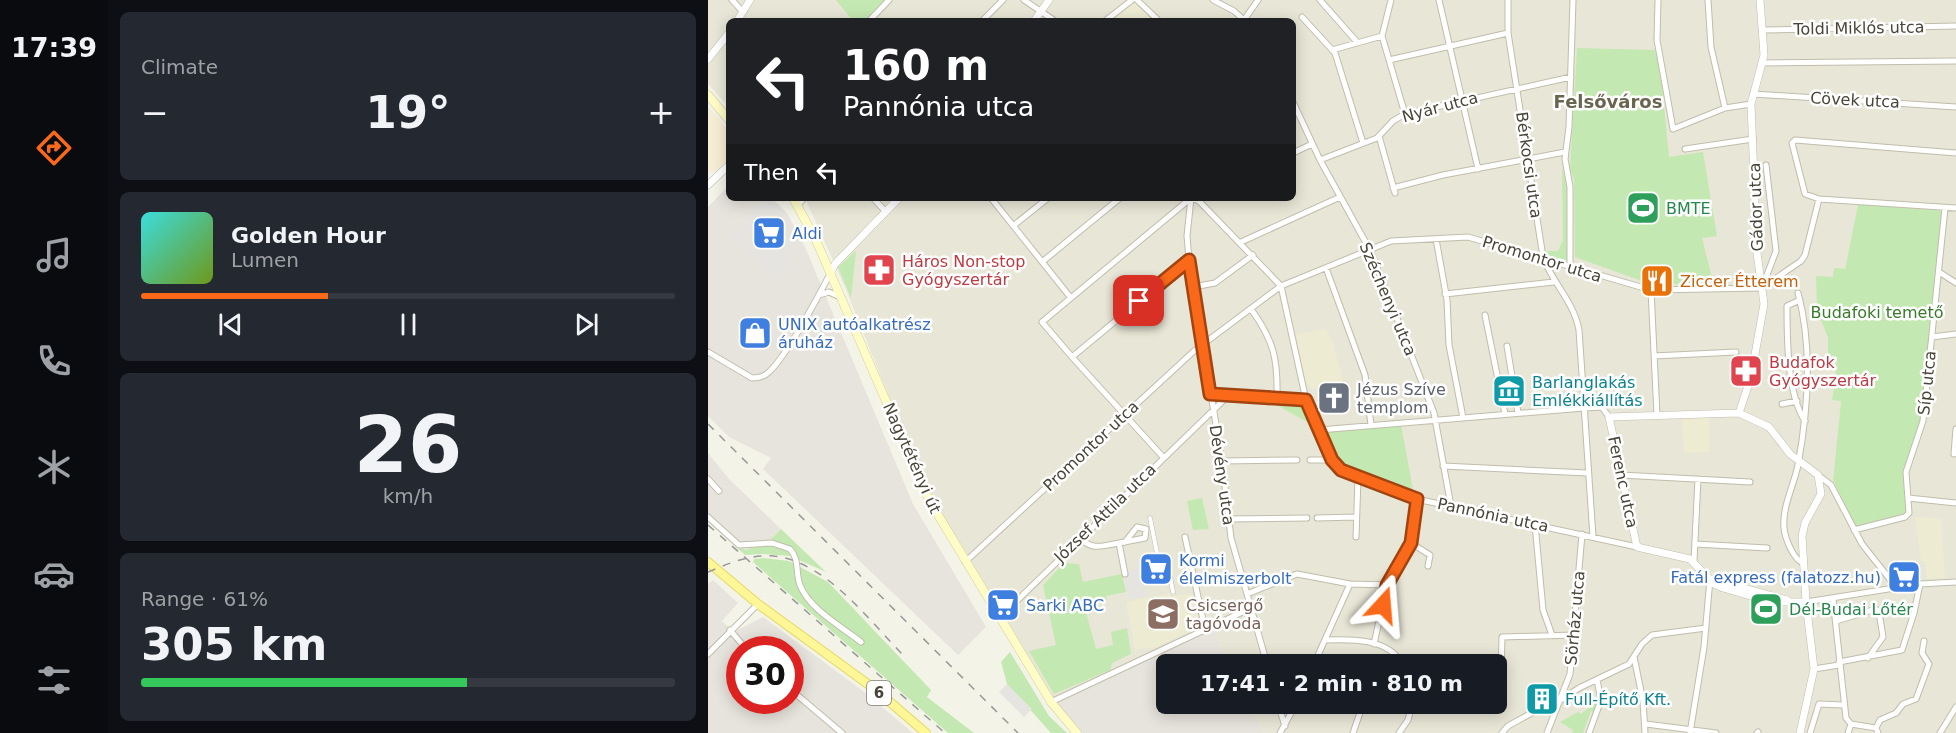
<!DOCTYPE html>
<meta charset="utf-8">
<style>
:root{--surface:#171b24;--page:#242831;--text:#f1f3f6;--muted:#9ea1a6;--line:#363941;--accent:#fa6919}
body{margin:0;font-family:"DejaVu Sans",sans-serif;background:var(--page);color:var(--text);height:100vh;display:flex;flex-direction:column;font-size:22px;white-space:nowrap}
*{box-sizing:border-box;margin:0}
p{font-size:20px;color:var(--muted)}
.icon{flex:none;width:33px;height:33px;fill:none;stroke:currentColor;stroke-width:2;stroke-linecap:round;stroke-linejoin:round}
.map{position:relative;flex:1;overflow:hidden}
.side{display:flex;flex-direction:column;gap:12px;padding:12px;background:#0d0f14;width:600px}
.side>*{flex:none}
.banner{position:absolute;left:18px;top:18px;width:570px;height:183px;border-radius:9px;box-shadow:0 3px 15px #0003;background:#202124;color:#fff;overflow:hidden}
.speed{position:absolute;left:18px;top:636px;display:flex;gap:12px;font-size:30px;font-weight:700;text-align:center}
.speed>*{display:grid;place-content:center;width:78px;height:78px;border-radius:50%;background:var(--surface);box-shadow:0 3px 15px #0003;line-height:1}
.speed .limit{border:9px solid #d22;background:#fff;color:#111}
.pin{position:absolute;display:grid;place-items:center;width:51px;height:51px;color:#fff;margin:-26px;border-radius:12px;box-shadow:0 3px 9px #0006}
.me{position:absolute;width:66px;margin:-33px;rotate:19deg;stroke-linejoin:round;filter:drop-shadow(0 0 4px #0008)}
.turn{display:flex;align-items:center;gap:21px;height:126px;padding:0 18px;font-size:27px}
.turn .icon{width:78px;height:78px;stroke-width:2.5}
.turn b{display:block;font-size:42px;line-height:51px}
.then{display:flex;align-items:center;height:57px;padding:0 18px;background:#0003;gap:12px;font-size:22px}
.big{font-size:45px;font-weight:600;line-height:1.1}
.side .widget{flex:1;display:flex;flex-direction:column;justify-content:center;gap:9px;min-width:0;padding:0 21px;border-radius:9px;background:var(--page)}
.side .dial{align-items:center;gap:0}
.dial b{font-size:78px;line-height:1}
.song{display:flex;align-items:center;gap:18px}
.cover{width:72px;height:72px;border-radius:9px;background:linear-gradient(135deg,hsl(180 70% 55%),hsl(80 70% 35%))}
.played{height:6px;border-radius:3px;background:linear-gradient(90deg,var(--accent) 35%,var(--line) 35%)}
.keys{display:flex;justify-content:space-around;direction:ltr}
.heat{display:flex;justify-content:space-between;align-items:center;font-size:33px;direction:ltr}
.charge{height:9px;border-radius:4px;background:linear-gradient(90deg,#34c759 61%,var(--line) 0)}
.trip{position:absolute;left:448px;top:654px;width:351px;height:60px;border-radius:9px;background:var(--surface);box-shadow:0 3px 15px #0003;font-weight:600;line-height:60px;text-align:center}
main{display:flex;flex:1;min-height:0}
.dock{display:flex;flex-direction:column;width:108px;justify-content:space-around;align-items:center;background:#090b0e;color:var(--muted)}
.dock .icon{width:42px;height:42px}
.dock .active{color:var(--accent)}
.dock b{font-size:27px;color:var(--text)}
.map>svg:first-child{display:block}
</style>
<main>
<nav class="dock">
<b>17:39</b>
<svg class="icon active" aria-label="directions" viewBox="0 0 24 24"><path d="M12 3l9 9-9 9-9-9zM9 14v-3h6M13 9l2 2-2 2"/></svg>
<svg class="icon" aria-label="music" viewBox="0 0 24 24"><path d="M9 18V5l10-2v13"/><circle cx="6" cy="18" r="3"/><circle cx="16" cy="16" r="3"/></svg>
<svg class="icon" aria-label="phone" viewBox="0 0 24 24"><path d="M5 4h4l2 5-3 2q2 4 5 5l2-3 5 2v4C11 20 4 13 5 4z"/></svg>
<svg class="icon" aria-label="climate" viewBox="0 0 24 24"><path d="M12 3v18M4 7l16 10M4 17L20 7"/></svg>
<svg class="icon" aria-label="car" viewBox="0 0 24 24"><path d="M5 17H2v-5l4-1 3-4h7l3 4 3 1v5h-3M9 17h6M6 11h13"/><circle cx="7" cy="17" r="2"/><circle cx="17" cy="17" r="2"/></svg>
<svg class="icon" aria-label="filters" viewBox="0 0 24 24"><path d="M4 7h16M4 17h16"/><circle cx="9" cy="7" r="2"/><circle cx="15" cy="17" r="2"/></svg>
</nav>
<section class="side">
<div class="widget"><p>Climate</p>
<div class="heat"><a>−</a><b class="big">19°</b><a>+</a></div>
</div>
<div class="widget">
<div class="song"><i class="cover"></i><div><b>Golden Hour</b><p>Lumen</p></div></div>
<div class="played"></div>
<div class="keys"><svg class="icon" aria-label="previous" viewBox="0 0 24 24"><path d="M18 5L8 12l10 7zM5 5v14"/></svg><svg class="icon" aria-label="pause" viewBox="0 0 24 24"><path d="M8 5v14M16 5v14"/></svg><svg class="icon" aria-label="next" viewBox="0 0 24 24"><path d="M6 5l10 7-10 7zM19 5v14"/></svg></div>
</div>
<div class="widget dial"><b>26</b><p>km/h</p></div>
<div class="widget"><p>Range · 61%</p><b class="big">305 km</b><div class="charge"></div></div>
</section>
<div class="map">
<svg width="1248" height="733" viewBox="0 0 1248 733">
<rect width="100%" height="100%" fill="#f4f3e8"/>
<path fill="#e8e6d6" fill-rule="evenodd" d="M0,0h1248v733h-693l-15,-29h249v-40h-268l-16,-36 -157,76 -119,-197 -46,-105 -46,-115 -40,-89h488v-177h-564v86l-21,-23zM1150,204l-2,323 -23,-47 8,-79 -9,-2 5,-41 -9,-3v-17l-12,-61h18l11,-8z"/>
<path fill="#f6eed4" d="M0,107l21,24v27l-14,13 -7,2z"/>
<path fill="#e7e4dd" fill-rule="evenodd" d="M21,185v13h43l15,15 18,34 108,257 73,123 -28,28 -195,-186 8,-11 -42,-21 -21,-21v-209z
M0,453l21,26 52,50 -12,12 -23,9 -8,-3 -30,-26z
M5,580l25,23 -16,18 12,11 29,-15 100,74 50,42h-205v-149zM32,650h50v50h-50z
M505,628l16,36h-62v40h81l15,29h-183l-24,-29z"/>
<path fill="#edebd2" d="M426,3l19,18h-42l14,-11z
M618,329l7,13 10,40 -9,5 -23,2 -1,-4h-4l-10,-51z
M1001,417v35l-25,1 -2,-35z
M1207,517l26,2 4,59 -18,1 -2,-18h-4z
M462,593l1,3 22,-2 7,32 -47,23 -4,-2 -14,4 -9,-49z"/>
<path fill="#c4e8b1" d="M128,0h48l-20,21h-11z
M869,48l78,2 6,25 8,82 34,-5 14,84 -15,2 11,44 -60,3 -78,-28 -1,-78 -4,-10z
M854,167c8,28 10,65 5,95l-21,-7v-4h12l5,-11z
M1150,204l85,7 -23,214 -12,36 -2,52 -47,14h-3l-23,-47 8,-79 -9,-1 5,-42 -9,-3v-17l-11,-29 -1,-33 17,1 1,-9 11,1z
M148,251l-5,47 -13,-31z
M568,401l26,1 12,24 -39,-22z
M693,425l13,70 -71,-26 -8,-9 -12,-26 3,-3z
M494,498l7,31 -16,1 -6,-29z
M0,521l30,26 8,3 23,-9 12,-12 45,43 -36,-16 -27,-2 -18,1z
M56,558l25,3 39,21 103,108 -4,7 47,36h-26l-195,-171 1,-3z
M356,563l15,1 4,18 39,-8 4,18 -20,4 1,4 -20,5v11l9,33 17,-4 -2,-13 16,-4 4,26 -19,9 -2,7 -56,24 -25,-43 27,-6 -13,-60z
M302,652l39,64 18,17h-16l-44,-49 -6,-22z
M889,701l-2,12 -4,-2 -8,22h-11l1,-3 -13,-8 18,-10 3,2z"/>
<path fill="#e5e4e0" d="M63,199l17,17 -5,5 -13,-12 -8,8 2,3 -20,20 17,17 25,-22 5,5 -3,3 2,3 -6,6 7,10 -16,16 -46,-44 4,-4 6,3 -2,-3 29,-29z
M432,567l6,29 -17,3 -6,-26z
M299,684l25,25 -8,8 -25,-25z"/>
<g fill="none" stroke-linecap="round" stroke-linejoin="round">
<defs>
<path id="pedestrian" d="M442,518l12,60 8,-2 3,16"/>
<path id="minor" d="M24,0l11,12
M316,0l31,21
M429,0l22,21
M505,0l21,11 11,10
M612,0l37,42
M683,0l-9,36 23,78
M731,0l39,169
M800,0v33l35,224c10,27 31,45 36,73l14,207
M950,0l-1,40 16,89 52,-21 26,-4
M1000,0l3,47 14,61
M594,17l33,36 28,90
M536,20l14,-20
M161,21l20,-21
M274,21l21,-21
M397,21l27,-21
M1054,30l194,-4
M624,50l50,-14
M681,60l119,-27
M1055,63l193,-2
M1045,94l203,13
M585,102l27,58 51,92 63,161 17,93
M671,136l16,57
M977,149l68,-10
M585,153l19,-9
M1248,153l-161,-13 -3,3 13,51 14,5 137,9
M612,160l57,-22 16,-17 12,-7 166,-37
M685,188l50,-13 122,-23
M165,198l12,13
M283,198l80,100
M483,198l-4,38 2,24 33,201 9,77 36,126
M484,198l7,3 82,85 25,114 26,60 9,10 71,28 225,49
M90,205l6,-7
M305,226l35,-28
M728,239l11,61 2,45 14,73
M533,242l99,-45
M481,260l-117,97 -30,-35 149,-124
M334,262l78,-64
M862,266v-79l-5,-28 4,-32 4,-127
M618,268l39,107 6,50
M1231,272l17,11
M485,287l22,-4 38,-28
M1055,287l38,-26 4,-6 14,-56
M1054,288l14,-37 -10,-86
M943,290l6,125
M1090,293c15,55 10,117 0,172 -4,20 -16,42 -14,63 1,10 9,31 19,35
M737,294l109,-12
M111,295l10,-3 11,5
M1092,300l-13,6c0,32 0,88 18,115
M543,309c23,32 27,50 26,89
M777,315l20,99
M1224,337l24,-3
M799,346l11,67
M0,352l44,26c7,0 13,-2 17,-6 19,-18 49,-75 62,-100
M946,356l82,-4
M364,357l91,100
M502,394l96,6
M1074,404l15,-3
M611,430l265,-22 18,-1 7,10
M1246,454l2,-25
M602,460h22
M514,461l75,-1
M735,466l144,7
M913,475l129,7
M1110,475l13,10 31,59 34,43
M0,479l11,12
M1200,498l48,5
M0,517l31,28 33,-2 18,6c10,11 5,23 10,36 9,24 42,42 61,57
M609,518l39,-1
M520,519l79,-1
M827,524l8,86 9,25
M1146,530l51,-13 4,-4 -3,-41 17,-51 22,-213
M371,537c13,14 23,9 40,6l6,31
M477,537l20,92
M648,537l2,-58
M411,543l26,-5 1,-9 -9,-2 -12,15
M703,543l19,12 -2,11
M987,544l72,4
M986,561l4,-82
M257,562l229,-211 87,-65 110,-45 77,-4 183,53 111,-2
M539,594l50,-20 53,10 37,1
M1125,599l13,119 5,6 25,4
M1098,602l114,-18 36,-2
M291,618l230,-223
M1128,621l40,-12 3,3 4,25 -15,21
M22,630l17,20
M617,640c25,-1 64,-2 77,24
M666,644l13,-59 24,-42 6,-44
M0,654l50,-50
M926,657l9,44 2,32
M1131,662l63,-12 12,-37 6,-29
M606,664l36,-80
M1106,669l25,-4
M793,676l1,-39 73,-2
M82,689l52,44
M343,702l200,-94
M850,702l21,-14 50,-24 13,-20 10,-9 54,-7
M570,704l7,22
M938,724l70,9
M572,733l16,-29
M645,733l10,-29
M691,733l9,-13 4,-16
M794,733l6,-7 51,-28
M839,733l23,-59 12,-140
M881,733l12,-33 -4,-20
M982,733l14,-86 6,-68
M1049,733l1,-1
M1102,733l9,-29 24,1
M1140,733l3,-9
M1170,733l-2,-5 4,-8 16,-7 7,-9 13,-5 13,-35 -7,-11 2,-12
M1232,733l16,-26"/>
<path id="tertiary" d="M29,21l13,-21
M326,21l15,-21
M0,59l21,-26
M0,185l21,-20
M123,272l4,-8 64,-66
M1031,413l12,-36 13,-73 -7,-51 -6,-149 13,-49 -4,-55
M1002,579l77,21
M1092,733l14,-64 -8,-67 -4,-66 3,-13 16,-29 -3,-19 -28,-21 -21,-27 -30,-14 -130,4 28,130 53,12 24,25 9,4 48,14h35"/>
<path id="secondary" d="M0,95l21,25
M85,198l22,40 114,262 122,202 26,31"/>
<path id="primary" d="M0,562l50,42 118,86 50,43"/>
</defs>
<use href="#pedestrian" stroke="#c0bdab" stroke-width="5"/>
<use href="#minor" stroke="#c0bdab" stroke-width="7"/>
<use href="#tertiary" stroke="#c0bdab" stroke-width="8"/>
<use href="#secondary" stroke="#d4d198" stroke-width="9"/>
<use href="#primary" stroke="#e4d866" stroke-width="10"/>
<use href="#pedestrian" stroke="#fff" stroke-width="4"/>
<use href="#minor" stroke="#fff" stroke-width="5"/>
<use href="#tertiary" stroke="#fff" stroke-width="7"/>
<use href="#secondary" stroke="#fffcc8" stroke-width="8"/>
<use href="#primary" stroke="#fef697" stroke-width="8"/>
<path stroke="#979797" stroke-width="1.5" stroke-dasharray="8 8" stroke-linecap="butt" d="M0,424l310,309
M0,525l237,208
M0,572c17,-7 35,-15 54,-16 58,-4 105,63 143,101"/>
</g>
<g fill="none" stroke-linecap="round" stroke-linejoin="round">
<defs>
<path id="route" d="M431,301l50,-41 21,134 96,6 26,60 9,10 76,29 -6,44 -24,42 -4,20"/>
</defs>
<use href="#route" stroke="#a24410" stroke-width="15"/>
<use href="#route" stroke="#fa6919" stroke-width="10"/>
</g>
<defs>
<symbol id="stadium-square" viewBox="-11 -11 22 22"><rect x="-9" y="-9" width="18" height="18" rx="4" fill="#2e9e5b" stroke="#fff"/><path d="M0-5a6.5 5 0 1 0 0 10a6.5 5 0 1 0 0-10ZM-3.5-1.8h7v3.6h-7Z" fill="#fff"/></symbol>
<symbol id="supermarket-square" viewBox="-11 -11 22 22"><rect x="-9" y="-9" width="18" height="18" rx="4" fill="#3f7fe0" stroke="#fff"/><path d="M-6-5.5h2.5l.6 2H6L4.5 2H-2.5L-4.4-4H-6ZM-1.5 3.2a1.3 1.3 0 1 0 .1 0ZM3 3.2a1.3 1.3 0 1 0 .1 0Z" fill="#fff"/></symbol>
<symbol id="pharmacy-square" viewBox="-11 -11 22 22"><rect x="-9" y="-9" width="18" height="18" rx="4" fill="#e0444e" stroke="#fff"/><path d="M-2-6h4v4h4v4h-4v4h-4v-4h-4v-4h4Z" fill="#fff"/></symbol>
<symbol id="restaurant-square" viewBox="-11 -11 22 22"><rect x="-9" y="-9" width="18" height="18" rx="4" fill="#e8710a" stroke="#fff"/><path d="M-5-6h1v4h1v-4h1v4h1v-4h1v5L-1.5 .5V6h-2V.5L-5-1ZM5-6V6H3V1.5H1.5Q1.5-4 5-6Z" fill="#fff"/></symbol>
<symbol id="shop-square" viewBox="-11 -11 22 22"><rect x="-9" y="-9" width="18" height="18" rx="4" fill="#3f7fe0" stroke="#fff"/><path d="M-5-2.5h2.3a2.7 3.5 0 0 1 5.4 0H5L5.5 6h-11ZM-1.5-2.5h3a1.5 2.3 0 0 0-3 0Z" fill="#fff"/></symbol>
<symbol id="museum-square" viewBox="-11 -11 22 22"><rect x="-9" y="-9" width="18" height="18" rx="4" fill="#0f9aa8" stroke="#fff"/><path d="M0-6L6-3V-2H-6V-3ZM-5-1h2V3h-2ZM-1-1h2V3h-2ZM3-1h2V3H3ZM-6 4H6V6H-6Z" fill="#fff"/></symbol>
<symbol id="church-square" viewBox="-11 -11 22 22"><rect x="-9" y="-9" width="18" height="18" rx="4" fill="#6b7280" stroke="#fff"/><path d="M-1.2-6h2.4v3.5h3.3v2.4h-3.3V6h-2.4V-.1h-3.3v-2.4h3.3Z" fill="#fff"/></symbol>
<symbol id="school-square" viewBox="-11 -11 22 22"><rect x="-9" y="-9" width="18" height="18" rx="4" fill="#8d6e63" stroke="#fff"/><path d="M0-5L7-2L0 1L-7-2ZM-4 1L0 2.5L4 1V4Q0 6-4 4Z" fill="#fff"/></symbol>
<symbol id="building-square" viewBox="-11 -11 22 22"><rect x="-9" y="-9" width="18" height="18" rx="4" fill="#0f9aa8" stroke="#fff"/><path d="M-4-6H4V6H1V3H-1V6H-4ZM-2.5-4.3h1.7v1.8h-1.7ZM.8-4.3h1.7v1.8H.8ZM-2.5-1h1.7V.8h-1.7ZM.8-1h1.7V.8H.8Z" fill="#fff"/></symbol>
</defs>
<g fill-rule="evenodd">
<use href="#stadium-square" x="916" y="189" width="38" height="38"/>
<use href="#supermarket-square" x="42" y="214" width="38" height="38"/>
<use href="#pharmacy-square" x="152" y="251" width="38" height="38"/>
<use href="#restaurant-square" x="930" y="262" width="38" height="38"/>
<use href="#shop-square" x="28" y="314" width="38" height="38"/>
<use href="#pharmacy-square" x="1019" y="352" width="38" height="38"/>
<use href="#museum-square" x="782" y="372" width="38" height="38"/>
<use href="#church-square" x="607" y="379" width="38" height="38"/>
<use href="#supermarket-square" x="429" y="550" width="38" height="38"/>
<use href="#supermarket-square" x="1177" y="558" width="38" height="38"/>
<use href="#supermarket-square" x="276" y="586" width="38" height="38"/>
<use href="#stadium-square" x="1039" y="590" width="38" height="38"/>
<use href="#school-square" x="436" y="595" width="38" height="38"/>
<use href="#building-square" x="815" y="680" width="38" height="38"/>
</g>
<g text-anchor="middle" dominant-baseline="central" stroke-width="5" stroke-linejoin="round" paint-order="stroke">
<rect fill="#fff" stroke="#7f7c73" stroke-width="1.5" x="159" y="681" width="24" height="24" rx="4.5"/>
<g font-size="15" font-weight="bold" fill="#484437">
<text x="171" y="693">6</text>
</g>
<g font-size="16" fill="#484437" stroke="#fff">
<text transform="translate(1151 28) rotate(-1)">Toldi Miklós utca</text>
<text transform="translate(1147 100) rotate(3)">Cövek utca</text>
<text transform="translate(732 107) rotate(-15)">Nyár utca</text>
<text transform="translate(821 165) rotate(82)">Bérkocsi utca</text>
<text transform="translate(1048 207) rotate(-92)">Gádor utca</text>
<text transform="translate(834 259) rotate(17)">Promontor utca</text>
<text transform="translate(680 299) rotate(67)">Széchenyi utca</text>
<text transform="translate(1219 383) rotate(-84)">Síp utca</text>
<text transform="translate(383 446) rotate(-43)">Promontor utca</text>
<text transform="translate(204 458) rotate(66)">Nagytétényi út</text>
<text transform="translate(514 475) rotate(82)">Dévény utca</text>
<text transform="translate(915 482) rotate(78)">Ferenc utca</text>
<text transform="translate(397 513) rotate(-44)">József Attila utca</text>
<text transform="translate(785 515) rotate(12)">Pannónia utca</text>
<text transform="translate(867 618) rotate(-85)">Sörház utca</text>
</g>
<g font-size="16" fill="#27864d" stroke="#fff" text-anchor="start">
<text x="958" y="208">BMTE</text>
<text x="1081" y="609">Dél-Budai Lőtér</text>
</g>
<g font-size="16" fill="#366cbe" stroke="#fff" text-anchor="start">
<text x="84" y="233">Aldi</text>
<text x="70" y="324">UNIX autóalkatrész<tspan x="70" dy="18">áruház</tspan></text>
<text x="471" y="560">Kormi<tspan x="471" dy="18">élelmiszerbolt</tspan></text>
<text x="1173" y="577" text-anchor="end">Fatál express (falatozz.hu)</text>
<text x="318" y="605">Sarki ABC</text>
</g>
<g font-size="16" fill="#be3a42" stroke="#fff" text-anchor="start">
<text x="194" y="261">Háros Non-stop<tspan x="194" dy="18">Gyógyszertár</tspan></text>
<text x="1061" y="362">Budafok<tspan x="1061" dy="18">Gyógyszertár</tspan></text>
</g>
<g font-size="16" fill="#c56008" stroke="#fff" text-anchor="start">
<text x="972" y="281">Ziccer Étterem</text>
</g>
<g font-size="16" fill="#377a29" stroke="#fff">
<text x="1169" y="312">Budafoki temető</text>
</g>
<g font-size="16" fill="#0d838f" stroke="#fff" text-anchor="start">
<text x="824" y="382">Barlanglakás<tspan x="824" dy="18">Emlékkiállítás</tspan></text>
<text x="857" y="699">Full-Építő Kft.</text>
</g>
<g font-size="16" fill="#5b616d" stroke="#fff" text-anchor="start">
<text x="649" y="389">Jézus Szíve<tspan x="649" dy="18">templom</tspan></text>
</g>
<g font-size="16" fill="#785e54" stroke="#fff" text-anchor="start">
<text x="478" y="605">Csicsergő<tspan x="478" dy="18">tagóvoda</tspan></text>
</g>
<g font-size="18" font-weight="bold" fill="#6a654e" stroke="#fff">
<text x="900" y="101">Felsőváros</text>
</g>
</g>
</svg>
<div class="speed"><div class="limit">30</div></div>
<div class="pin" style="left:431px;top:301px;background:#d93025"><svg class="icon" aria-label="arrive" viewBox="0 0 24 24"><path d="M6 21V4h12l-3 4 3 4H6"/></svg></div>
<svg class="me" style="left:675px;top:605px" viewBox="-20 -20 40 40"><path d="M0-17L14 15 0 8-14 15z" fill="#fa6919" stroke="#fff" stroke-width="4"/></svg>
<div class="trip">17:41 · 2 min · 810 m</div>
<div class="banner">
<div class="turn"><svg class="icon" aria-label="left" viewBox="0 0 24 24"><path d="M17 20v-9H6M10 6l-5 5 5 5"/></svg><div><b>160 m</b>Pannónia utca</div></div>
<div class="then">Then<svg class="icon" aria-label="left" viewBox="0 0 24 24"><path d="M17 20v-9H6M10 6l-5 5 5 5"/></svg></div>
</div>
</div>
</main>
